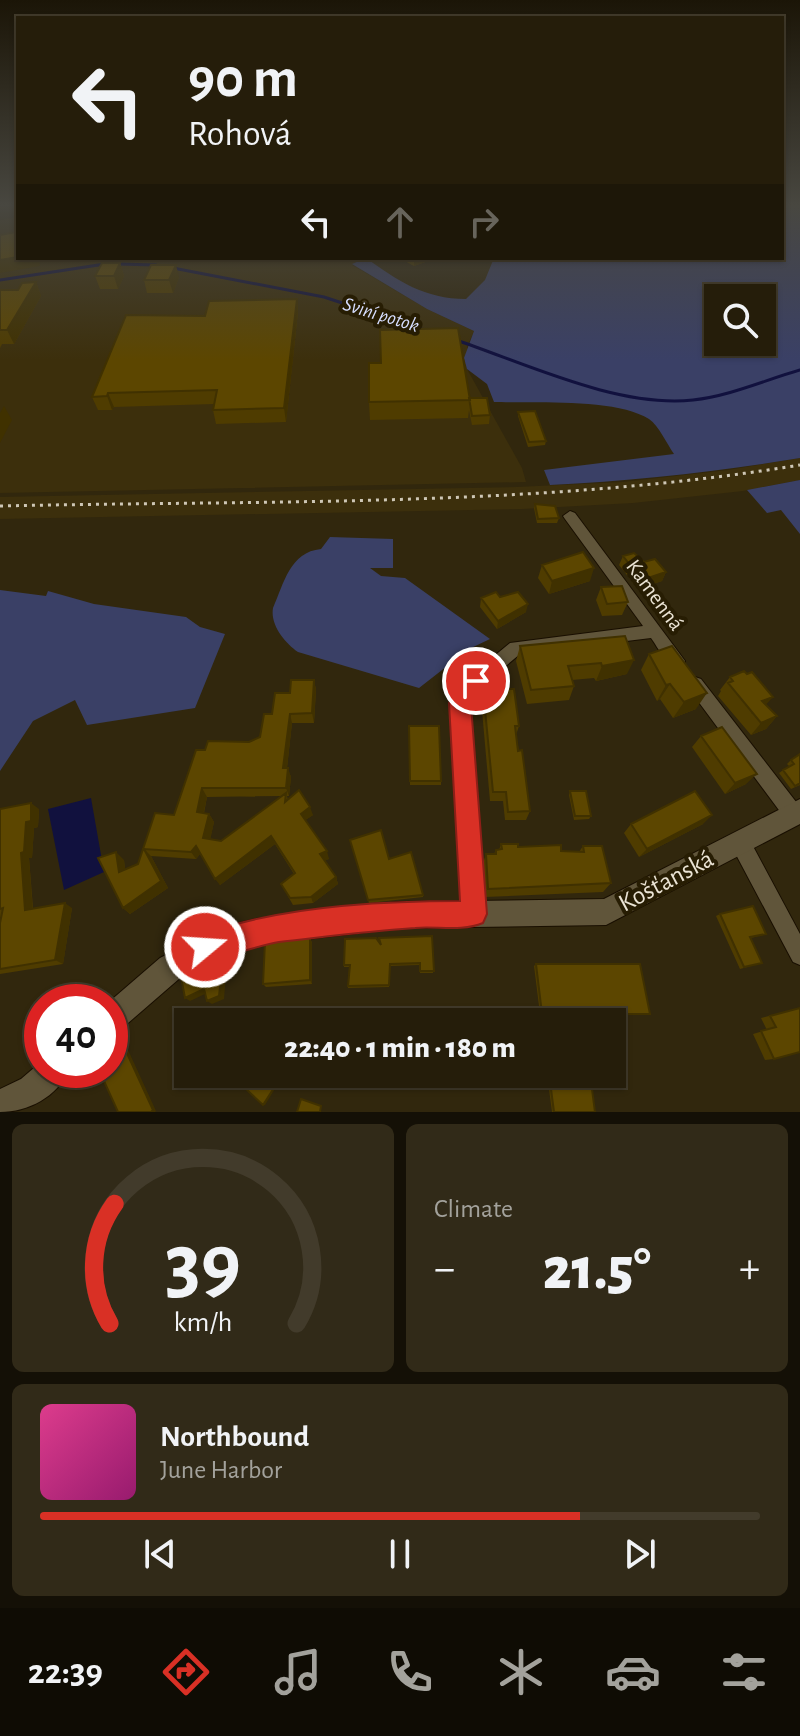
<!DOCTYPE html>
<meta charset="utf-8">
<style>
:root{--surface:#251d0a;--page:#312a18;--text:#f1f3f6;--muted:#a3a29c;--line:#423b2b;--accent:#d93025}
body{margin:0;font-family:"Alegreya Sans",sans-serif;background:var(--page);color:var(--text);height:100vh;display:flex;flex-direction:column;font-size:30px;white-space:nowrap}
*{box-sizing:border-box;margin:0}
p{font-size:26px;color:var(--muted)}
.icon{flex:none;width:44px;height:44px;fill:none;stroke:currentColor;stroke-width:2;stroke-linecap:round;stroke-linejoin:round}
.map{position:relative;height:1112px;overflow:hidden}
.panel{display:flex;flex-direction:column;gap:12px;padding:12px;background:#141006;flex:1}
.panel>*{flex:none}
.guide{position:absolute;left:16px;top:16px;width:768px;height:244px;border-radius:0px;box-shadow:0 2px 6px #0004,0 0 0 2px var(--line);background:#251d0a;color:var(--text);overflow:hidden}
.buttons{position:absolute;left:704px;top:284px;display:grid;gap:16px}
.buttons a{display:grid;place-items:center;width:72px;height:72px;border-radius:0px;background:var(--surface);box-shadow:0 2px 6px #0004,0 0 0 2px var(--line);font-size:40px}
.speed{position:absolute;left:24px;top:984px;display:flex;gap:16px;font-size:40px;font-weight:700;text-align:center}
.speed>*{display:grid;place-content:center;width:104px;height:104px;border-radius:50%;background:var(--surface);box-shadow:0 2px 6px #0004,0 0 0 2px var(--line);line-height:1}
.speed .limit{border:12px solid #d22;background:#fff;color:#111}
.pin{position:absolute;display:grid;place-items:center;width:68px;height:68px;color:#fff;margin:-34px;border:4px solid #fff;border-radius:50%;box-shadow:0 2px 8px #0007}
.me{position:absolute;width:88px;margin:-44px;rotate:72deg;stroke-linejoin:round;filter:drop-shadow(0 0 6px #0008)}
.turn{display:flex;align-items:center;gap:28px;height:168px;padding:0 40px;font-size:36px}
.turn .icon{width:104px;height:104px;stroke-width:2.5}
.turn b{display:block;font-size:56px;line-height:68px}
.lanes{display:flex;align-items:center;height:76px;padding:0 40px;background:#0003;justify-content:center;gap:40px;direction:ltr}
.lanes .off{opacity:.35}
.big{font-size:60px;font-weight:800;line-height:1.1}
.panel .tile{flex:1;display:flex;flex-direction:column;justify-content:center;gap:12px;min-width:0;padding:0 28px;border-radius:12px;background:var(--page)}
.panel .dial{align-items:center;gap:0}
.dial svg{height:208px;overflow:visible;fill:none;stroke:var(--line);stroke-width:7;stroke-linecap:round;text-anchor:middle}
.dial text{fill:var(--text);stroke:none}
.song{display:flex;align-items:center;gap:24px}
.cover{width:96px;height:96px;border-radius:12px;background:linear-gradient(135deg,hsl(330 70% 55%),hsl(320 70% 35%))}
.played{height:8px;border-radius:4px;background:linear-gradient(90deg,var(--accent) 75%,var(--line) 75%)}
.keys{display:flex;justify-content:space-around;direction:ltr}
.heat{display:flex;justify-content:space-between;align-items:center;font-size:44px;direction:ltr}
.panel .tiles{flex:1;display:grid;gap:12px;grid-template-columns:1fr 1fr}
.tile:last-child{grid-column:span 2}
.trip{position:absolute;left:174px;top:1008px;width:452px;height:80px;border-radius:0px;background:var(--surface);box-shadow:0 2px 6px #0004,0 0 0 2px var(--line);font-weight:800;line-height:80px;text-align:center}
.tabs{display:flex;height:128px;justify-content:space-around;align-items:center;background:#0f0c04;color:var(--muted)}
.tabs .icon{width:56px;height:56px}
.tabs .active{color:var(--accent)}
.tabs b{font-size:36px;color:var(--text)}
.map>svg:first-child{display:block}
</style>
<div class="map">
<svg width="800" height="1112" viewBox="0 0 800 1112">
<rect width="100%" height="100%" fill="#31270d"/>
<path fill="#3c2f0c" d="M18,217v41h345l-11,7 75,44 47,22 -7,16v22l55,99 4,14 -526,11v-273z
M800,458v22l-57,11 -110,12 -111,6 -522,10v-22l517,-10 106,-5 105,-12z"/>
<path fill="#3a4066" fill-rule="evenodd" d="M782,205h18v253c-83,14 -166,23 -250,27l-6,-15 130,-16c-7,-10 -15,-28 -25,-35 -32,-21 -115,-16 -155,-17l-7,-18 -20,-15 -3,-11 10,-27 -47,-22 -75,-45 14,-6c32,23 59,41 100,41l19,-19 9,-22h288zM718,298h44v44h-44z
M800,480v54l-19,-24 -14,3 -20,-23z
M330,537l63,2v29h-23l11,8 24,2 85,61 -21,10 -50,39 -121,-36c-13,-9 -28,-27 -25,-44 11,-25 17,-56 48,-59z
M0,590l46,6 2,-5 46,13 92,13 14,10 25,7 -30,74 -108,17 -12,-25 -42,21 -33,50z"/>
<path fill="#11113e" d="M91,798l13,74 -40,18 -16,-81z"/>
<g fill="none" stroke-linecap="round" stroke-linejoin="round">
<path stroke="#11113e" stroke-width="3" d="M117,264l39,1
M173,268l151,29 100,33
M0,280l105,-16
M456,340c71,24 162,68 237,60 37,-4 72,-20 107,-30"/>
<defs>
<path id="street" d="M570,511l5,2 110,148 -2,5c-15,4 -24,-17 -32,-28l-131,16 -38,32 -14,19 15,209 -3,7 -7,3 -7,-3 -3,-7 -11,-211 18,-27 40,-33 133,-17 -78,-107 -2,-3z
M695,677l6,2 99,128v14l-6,2 -7,-2 -98,-132 -2,-5 2,-5z
M740,833l7,2 53,99v31l-7,-3 -60,-113 -2,-7 2,-7z"/>
<path id="secondary" d="M800,799v25l-194,101 -207,3 -143,17 -33,8 -43,25 -60,52 -10,4 -1,-32 51,-44 59,-30 37,-9 143,-17 205,-3z
M42,1061v9h27c-12,27 -41,42 -69,42v-23l21,-10z"/>
</defs>
<use href="#street" stroke="#190f00" stroke-width="2"/>
<use href="#secondary" stroke="#190f00" stroke-width="2"/>
<use href="#street" fill="#60553a" fill-rule="evenodd"/>
<use href="#secondary" fill="#60553a" fill-rule="evenodd"/>
<path stroke="#cec7b6" stroke-width="3" stroke-dasharray="3 5" stroke-linecap="butt" d="M0,506c266,-6 537,2 800,-41"/>
</g>
<path fill="#4f3c00" fill-rule="evenodd" d="M399,258h29v3l-14,5z
M120,263l4,13 -6,13h-18l-5,-13z
M179,277l-6,16h-26l-3,-13z
M36,282l5,14 -27,48h-12l-2,4v-58h18z
M297,299l1,13 -12,110 -70,2 -3,-14 1,-6 -100,3 -2,3h-14l-6,-13 113,-81z
M470,398l20,17 -1,9 -17,1 -3,-15 -1,8 -98,2 -1,-18z
M518,412l28,29 -1,4 -17,2 -10,-31z
M535,504l24,14 -2,5h-20l-3,-15z
M623,556l21,6 22,10 -4,9 -24,8 -19,-24z
M542,565l48,16 -41,13 -11,-16z
M601,587l27,15 -6,13 -20,1 -6,-16z
M500,597l26,15 -29,17 -17,-22 1,-9z
M625,636l2,38 -31,7 -2,-3 -22,2 2,6 -5,14 -42,4 -11,-43 4,-15z
M649,654l47,55 -23,9 -13,-19 -3,2 -16,-31z
M730,677l36,28 11,11 -11,13 -15,6 -33,-39 3,-5 -1,-1z
M314,680l2,10 -2,33h-22l-5,45 4,9 -2,19h-2l1,4 25,15 -8,5 24,39 -4,1 11,17 2,7 -25,19 -20,2 -12,-21 13,-10 -19,-30 -55,41 -20,-31 -4,5 -45,-3 17,32 -38,26 -7,-6 1,-48 1,10 13,-6 17,-51 19,2 31,-65 44,-8 11,-5 12,-23 18,-21zM282,796l-61,45 -11,-2 4,-17 -5,-8 -5,-1 3,-16z
M483,689l36,37 -3,9 14,76 -4,9h-21l-2,-19h-13l-9,-102z
M409,726l32,55v4h-31z
M701,736l45,48 -21,10 -33,-47z
M800,754v31l-9,4 -12,-16 10,-7 -2,-2 4,-4z
M570,791l21,25 -2,3 -15,1 -5,-25z
M0,809h39l-1,18 -4,1 -2,30h-3l4,50h39l-9,56 -63,10v-51l1,-6h-1z
M631,824h72l-64,33 -15,-24z
M350,840l39,19 34,36v2l-54,6z
M501,844l17,3 61,5 4,-6 28,37 -8,9 -118,5 -2,-34 3,-9h8l2,-4h3z
M720,914l46,20 -15,4 11,25 -22,6 -24,-53z
M432,936l1,37h-13l-1,-8 -29,1 -1,21 -41,1 1,-21h-5v-2l36,-21z
M310,938l2,5v41l-46,3 -3,-3z
M536,964l114,50 -3,1h-23l1,4 -7,4h-6v-1h-71l-7,-56z
M800,1008l-26,51 -9,1 -12,-26 14,-4 -6,-12z
M547,1074h43l5,38h-43z"/>
<path fill="#403100" d="M18,257v1h21l1,8 -40,7v-13z
M425,258h3v3l-14,5v-5z
M120,263l4,13 -6,13 -4,-13z
M176,265l3,12 -6,16 -4,-13z
M36,282l5,14 -27,48 -7,-14z
M297,299l1,13 -12,110 -2,-14z
M108,393l6,14 -2,3 -5,-14z
M4,406l8,14 -12,23v-30z
M594,568l-4,13 -41,13 3,-13z
M666,572l-4,9 -24,8 4,-9z
M528,604l-2,8 -29,17 1,-8z
M634,660l-7,14 -31,7 6,-15z
M314,680l2,10 -2,33 -2,-10z
M670,684l-10,15 -3,2 9,-16z
M707,693l-11,16 -23,9 11,-16z
M773,697l-11,12 -11,5 11,-13z
M290,714l2,9 -6,54 -3,-9z
M777,716l-11,13 -15,6 10,-12z
M288,768l3,9 -2,19 -3,-8z
M757,774l-11,10 -21,10 10,-11z
M202,788l5,9 -5,23 -5,-8z
M31,803l8,6 -1,18 -4,1 -2,30h-3l4,56 -8,-4 -4,-57 5,-31z
M310,807l3,8 -10,7 -2,-8z
M209,814l5,8 -5,24 -6,-8z
M712,815l-9,9 -64,33 8,-8z
M271,836l4,8 -55,41 -5,-6z
M196,846l5,7 -5,6 -5,-7z
M144,849l7,7 17,32 -38,26 -7,-6z
M327,851l2,8 -6,2 -3,-7z
M116,852l8,8 2,19 -7,-7z
M336,877l2,7 -25,19 -2,-6z
M65,903l7,5 -9,56 -8,-4z
M310,938l2,5v41l-2,-4z
M223,959l4,4 -3,36 -12,5 -5,-3z
M204,989l5,3 -19,9 -5,-3z
M120,1038l3,1 33,72 -1,1h-4z
M279,1074l3,3 -17,28h-2z"/>
<path fill="#5c4600" stroke="#403100" stroke-width="2" d="M18,205v52l-18,3v-25l16,-3 -3,-26z
M407,258h18l-11,3z
M102,263h18l-6,13h-19z
M151,265h25l-7,15h-25z
M36,282l-29,48h-7v-40h18l4,-7z
M297,299l-13,109 -71,2 4,-20 -109,3 -1,3 -15,1 34,-82 79,1 4,-15z
M458,328l12,72 -101,2v-39h12l-1,-33z
M469,398h18l3,17 -18,1z
M535,411l11,30 -17,1 -11,-30z
M535,504l20,2 4,12 -21,1z
M583,552l11,16 -42,13 -10,-16z
M634,553l10,9 11,-3 11,13 -24,8 -19,-24z
M622,586l6,16 -21,2 -6,-17z
M496,592l4,5 18,-5 10,12 -30,17 -17,-23z
M625,636l9,24 -32,6 -1,-3 -33,3 6,20 -43,4 -11,-44z
M672,646l35,47 -23,9 -14,-18 -4,1 -17,-31z
M744,671l3,3 5,-2 21,25 -11,4 15,15 -16,7 -33,-40 5,-2 -3,-4z
M291,680h23l-2,33 -22,1 -7,54h5l-2,20h-84l-5,24 12,2 -6,24 18,3 65,-48 -1,9 14,-12 11,17 -9,7 26,37 -7,3 16,23 -25,20 -21,1 -9,-14 14,-11 -24,-37 -56,43 -19,-33 -5,6 -47,-3 17,32 -38,27 -25,-50 18,-6 3,20 19,-8 17,-51 19,2 22,-65h9l3,-9 41,1 11,-5 4,-23h8l3,-21h15z
M483,689h31l5,37h-4l3,25 4,-1 8,61 -22,1 -2,-20h-13z
M409,726h30l2,55h-31z
M722,727l35,47 -22,9 -34,-47z
M800,754v29l-5,3 -12,-16 11,-6 -3,-4z
M570,791h16l5,25h-16z
M695,791l17,24 -65,34 -16,-25z
M31,803v18l-5,1 -2,30 -3,1 4,57 40,-7 -10,57 -55,9v-46l3,-15 -3,1v-100z
M381,830l8,29 22,-7 12,43 -55,5 -18,-60z
M501,844h17v3l43,-2v6l23,1 -1,-6h19l9,37 -123,6 -2,-35h10v-4l6,-1z
M753,906l13,28 -16,3 12,26 -18,4 -24,-53z
M432,936l2,35h-14v-8l-30,1 -1,21 -41,1 2,-21h-6l1,-26 31,-1 5,7 -2,-7z
M310,938v42l-47,4 2,-42z
M223,959l-4,37 -12,5 -3,-12 -19,9 -4,-21z
M536,964h104l10,50h-26l1,5 -5,3h-77z
M800,1008v44l-26,7 -13,-28 15,-4 -6,-11z
M313,1012l26,10h-30z
M120,1038l33,72 -2,2h-33l-19,-42h11v-24z
M230,1074h48l3,3 -18,28z
M493,1074h19l-1,11 -18,-5z
M549,1074h41l5,38h-41z
M301,1099l20,7 -1,6h-23z"/>
<linearGradient id="sky" x2="0" y2="1"><stop stop-color="#1b1507"/><stop offset="0.57" stop-color="#484740"/><stop offset="1" stop-color="#484740" stop-opacity="0"/></linearGradient>
<rect width="800" height="360" fill="url(#sky)"/>
<path fill="#d93025" stroke="#8d1f18" stroke-width="2" d="M476,672l7,2 3,7 -15,24 16,209 -4,9c-21,9 -46,3 -68,5 -46,3 -91,9 -136,14 -22,3 -66,22 -84,15l-4,-10 4,-9c74,-31 185,-37 265,-37l-11,-198 19,-29z"/>
<g text-anchor="middle" dominant-baseline="central" stroke-width="8" stroke-linejoin="round" paint-order="stroke">
<g font-size="20" font-style="italic" fill="#d7deff" stroke="#271d03">
<text transform="translate(381 315) rotate(17)">Sviní potok</text>
</g>
<g font-size="22" fill="#eae3d4" stroke="#271d03">
<text transform="translate(655 595) rotate(54)">Kamenná</text>
</g>
<g font-size="26" fill="#eae3d4" stroke="#271d03">
<text transform="translate(666 881) rotate(-28)">Košťanská</text>
</g>
</g>
</svg>
<div class="buttons">
<a><svg class="icon" aria-label="search" viewBox="0 0 24 24"><circle cx="10" cy="10" r="6"/><path d="M15 15l6 6"/></svg></a>
</div>
<div class="speed"><div class="limit">40</div></div>
<div class="pin" style="left:476px;top:681px;background:#d93025"><svg class="icon" aria-label="arrive" viewBox="0 0 24 24"><path d="M6 21V4h12l-3 4 3 4H6"/></svg></div>
<svg class="me" style="left:205px;top:947px" viewBox="-20 -20 40 40"><circle r="17" fill="#d93025" stroke="#fff" stroke-width="3"/><path d="M0-11L8 9 0 5-8 9z" fill="#fff"/></svg>
<div class="trip">22:40 · 1 min · 180 m</div>
<div class="guide">
<div class="turn"><svg class="icon" aria-label="left" viewBox="0 0 24 24"><path d="M17 20v-9H6M10 6l-5 5 5 5"/></svg><div><b>90 m</b>Rohová</div></div>
<div class="lanes"><svg class="icon" aria-label="left" viewBox="0 0 24 24"><path d="M17 20v-9H6M10 6l-5 5 5 5"/></svg><svg class="icon off" aria-label="ahead" viewBox="0 0 24 24"><path d="M12 20V5M6 11l6-6 6 6"/></svg><svg class="icon off" aria-label="right" viewBox="0 0 24 24"><path d="M7 20v-9h11M14 6l5 5-5 5"/></svg></div>
</div>
</div>
<section class="panel">
<div class="tiles">
<div class="tile dial"><svg viewBox="0 0 100 80">
<path d="M14 69A42 42 0 1 1 86 69"/>
<path d="M14 69A42 42 0 0 1 16 23" stroke="#d93025"/>
<text x="50" y="56" font-size="32" font-weight="700">39</text>
<text x="50" y="72" font-size="11">km/h</text>
</svg></div>
<div class="tile"><p>Climate</p>
<div class="heat"><a>−</a><b class="big">21.5°</b><a>+</a></div>
</div>
<div class="tile">
<div class="song"><i class="cover"></i><div><b>Northbound</b><p>June Harbor</p></div></div>
<div class="played"></div>
<div class="keys"><svg class="icon" aria-label="previous" viewBox="0 0 24 24"><path d="M18 5L8 12l10 7zM5 5v14"/></svg><svg class="icon" aria-label="pause" viewBox="0 0 24 24"><path d="M8 5v14M16 5v14"/></svg><svg class="icon" aria-label="next" viewBox="0 0 24 24"><path d="M6 5l10 7-10 7zM19 5v14"/></svg></div>
</div>
</div>
</section>
<nav class="tabs">
<b>22:39</b>
<svg class="icon active" aria-label="directions" viewBox="0 0 24 24"><path d="M12 3l9 9-9 9-9-9zM9 14v-3h6M13 9l2 2-2 2"/></svg>
<svg class="icon" aria-label="music" viewBox="0 0 24 24"><path d="M9 18V5l10-2v13"/><circle cx="6" cy="18" r="3"/><circle cx="16" cy="16" r="3"/></svg>
<svg class="icon" aria-label="phone" viewBox="0 0 24 24"><path d="M5 4h4l2 5-3 2q2 4 5 5l2-3 5 2v4C11 20 4 13 5 4z"/></svg>
<svg class="icon" aria-label="climate" viewBox="0 0 24 24"><path d="M12 3v18M4 7l16 10M4 17L20 7"/></svg>
<svg class="icon" aria-label="car" viewBox="0 0 24 24"><path d="M5 17H2v-5l4-1 3-4h7l3 4 3 1v5h-3M9 17h6M6 11h13"/><circle cx="7" cy="17" r="2"/><circle cx="17" cy="17" r="2"/></svg>
<svg class="icon" aria-label="filters" viewBox="0 0 24 24"><path d="M4 7h16M4 17h16"/><circle cx="9" cy="7" r="2"/><circle cx="15" cy="17" r="2"/></svg>
</nav>
